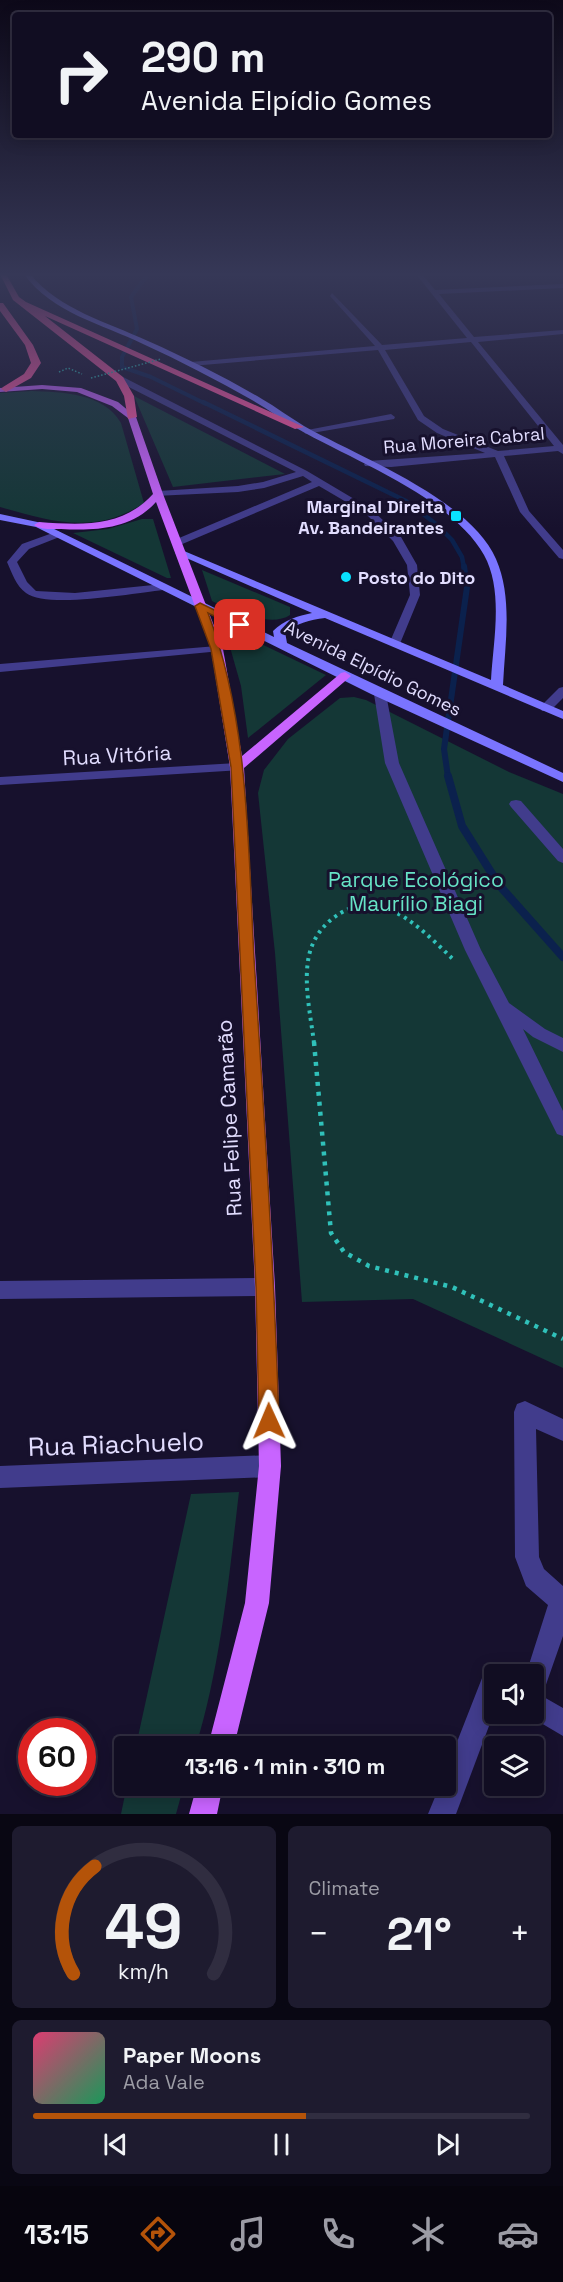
<!DOCTYPE html>
<meta charset="utf-8">
<style>
:root{--surface:#110d22;--page:#1e1b2f;--text:#f1f3f6;--muted:#9c9ca5;--line:#302d40;--accent:#b45309}
body{margin:0;font-family:"Space Grotesk",sans-serif;background:var(--page);color:var(--text);height:100vh;display:flex;flex-direction:column;font-size:22px;white-space:nowrap}
*{box-sizing:border-box;margin:0}
p{font-size:20px;color:var(--muted)}
.icon{flex:none;width:33px;height:33px;fill:none;stroke:currentColor;stroke-width:2;stroke-linecap:round;stroke-linejoin:round}
.map{position:relative;height:1814px;overflow:hidden}
.side{display:flex;flex-direction:column;gap:12px;padding:12px;background:#090713;flex:1}
.side>*{flex:none}
.top-card{position:absolute;left:12px;top:12px;width:540px;height:126px;border-radius:6px;box-shadow:0 3px 15px #0003,0 0 0 2px var(--line);background:#110d22;color:var(--text);overflow:hidden}
.tools{position:absolute;left:484px;top:1664px;display:grid;gap:12px}
.tools a{display:grid;place-items:center;width:60px;height:60px;border-radius:6px;background:var(--surface);box-shadow:0 3px 15px #0003,0 0 0 2px var(--line);font-size:30px}
.speed{position:absolute;left:18px;top:1718px;display:flex;gap:12px;font-size:30px;font-weight:700;text-align:center}
.speed>*{display:grid;place-content:center;width:78px;height:78px;border-radius:50%;background:var(--surface);box-shadow:0 3px 15px #0003,0 0 0 2px var(--line);line-height:1}
.speed .limit{border:9px solid #d22;background:#fff;color:#111}
.pin{position:absolute;display:grid;place-items:center;width:51px;height:51px;color:#fff;margin:-26px;border-radius:12px;box-shadow:0 3px 9px #0006}
.me{position:absolute;width:66px;margin:-33px;rotate:359deg;stroke-linejoin:round;filter:drop-shadow(0 0 4px #0008)}
.turn{display:flex;align-items:center;gap:21px;height:126px;padding:0 30px;font-size:27px}
.turn .icon{width:78px;height:78px;stroke-width:2.5}
.turn b{display:block;font-size:42px;line-height:51px}
.big{font-size:45px;font-weight:700;line-height:1.1}
.side .card{flex:1;display:flex;flex-direction:column;justify-content:center;gap:9px;min-width:0;padding:0 21px;border-radius:9px;background:var(--page)}
.side .dial{align-items:center;gap:0}
.dial svg{height:156px;overflow:visible;fill:none;stroke:var(--line);stroke-width:7;stroke-linecap:round;text-anchor:middle}
.dial text{fill:var(--text);stroke:none}
.song{display:flex;align-items:center;gap:18px}
.cover{width:72px;height:72px;border-radius:9px;background:linear-gradient(135deg,hsl(340 70% 55%),hsl(150 70% 35%))}
.played{height:6px;border-radius:3px;background:linear-gradient(90deg,var(--accent) 55%,var(--line) 55%)}
.keys{display:flex;justify-content:space-around;direction:ltr}
.heat{display:flex;justify-content:space-between;align-items:center;font-size:33px;direction:ltr}
.side .tiles{flex:1;display:grid;gap:12px;grid-template-columns:1fr 1fr}
.card:last-child{grid-column:span 2}
.trip{position:absolute;left:114px;top:1736px;width:342px;height:60px;border-radius:6px;background:var(--surface);box-shadow:0 3px 15px #0003,0 0 0 2px var(--line);font-weight:700;line-height:60px;text-align:center}
.dock{display:flex;height:96px;justify-content:space-around;align-items:center;background:#07050e;color:var(--muted)}
.dock .icon{width:42px;height:42px}
.dock .on{color:var(--accent)}
.dock b{font-size:27px;color:var(--text)}
.map>svg:first-child{display:block}
</style>
<div class="map">
<svg width="563" height="1814" viewBox="0 0 563 1814">
<rect width="100%" height="100%" fill="#17112d"/>
<path fill="#143736" d="M32,391c30,1 72,2 89,32l23,80c-48,32 -92,19 -144,4v-114z
M134,396l151,78 -112,13z
M142,519h11l18,59h-4l-94,-45 35,-4z
M202,570l88,37v8c-19,13 -58,-4 -78,-14z
M224,626l102,49 -78,63 -7,-52z
M354,697l12,3 143,72 54,22v574l-150,-69 -111,3 -27,-349 -17,-160 6,-23 24,-31 52,-41z
M239,1492c-10,85 -18,171 -43,254h-60l55,-252z
M127,1785h57l-8,29h-55z"/>
<g fill="none" stroke-linecap="round" stroke-linejoin="round">
<path stroke="#0b214d" stroke-width="4" d="M148,274l-17,23 6,32 -15,28v10l29,10 55,27"/>
<path stroke="#0b214d" stroke-width="4.5" d="M203,402l203,99 30,23 16,16 10,17 2,11"/>
<path stroke="#0b214d" stroke-width="6" d="M448,777l-4,-28 23,-162 -3,-21"/>
<path stroke="#0b214d" stroke-width="8" d="M448,776l14,50 37,59 64,72"/>
<path stroke="#30c1ba" stroke-width="1.5" stroke-dasharray="1.5 2" stroke-linecap="butt" d="M59,372l9,-4 14,6"/>
<path stroke="#30c1ba" stroke-width="4" stroke-dasharray="3 4.5" stroke-linecap="butt" d="M314,1043c-3,-25 -10,-56 -6,-82 2,-16 11,-32 24,-42 47,-38 89,10 123,42"/>
<path stroke="#30c1ba" stroke-width="4.5" stroke-dasharray="4 6" stroke-linecap="butt" d="M314,1042l17,191 13,19 25,14 83,21 111,52"/>
<path fill="#413c8c" fill-rule="evenodd" d="M117,377h6l184,94 64,38 30,28 16,28 3,30 -21,51 -4,1 -6,-3 21,-49 -3,-30 -14,-24 -28,-28 -46,-27 -139,59h-8v-4l140,-59 -9,-6 -39,12 -26,4 -83,4v-4l3,-1 80,-5 25,-4 33,-10 -179,-91z
M391,414l4,3 -1,2 -88,15 -4,-3z
M58,531l5,3 -1,2 -33,13 -12,13 10,20 9,9 39,2 88,-9 5,3 -5,3c-28,3 -116,19 -137,3 -10,-7 -14,-20 -19,-31l15,-18z
M380,690l6,4 13,69 82,187 28,53 36,26 18,9v14l-30,-15 -10,-8 40,82v25l-6,-2 -92,-184 -80,-187 -11,-69z
M516,800l5,1 42,48v14l-5,-2 -47,-54 -2,-3 2,-3z
M525,1401l38,18v22l-27,-12 3,128 5,12 19,17v50l-21,60 21,12v28l-39,-23h10v-39h-8l22,-69 -22,-19 -11,-29 -1,-145 3,-8z
M493,1669l11,5h-9v36l-39,104h-28l12,-29h6v-15l38,-97z"/>
<path fill="#413c8c" fill-rule="evenodd" d="M416,274h6l13,16 128,-6v4l-124,6 35,43 89,-7v4l-85,8 85,103v9l-5,-3 -54,5 25,55 34,39v9l-4,-1 -39,-46 -25,-55 -104,10 -26,-1 -1,-2 4,-3 117,-8 -48,-20 -19,-13 -40,-70 -187,16 -4,-2 4,-2 184,-16 -45,-50 2,-3 50,52 85,-7zM471,342l83,104 -56,5 -55,-22 -19,-13 -39,-66z
M217,646l4,1v4l-221,21v-8z
M563,687v11l-13,13h-8l-2,-3 2,-3 17,-17z
M237,763l5,1 2,3 -2,3 -242,15v-8z
M265,1278l7,2 3,7 -3,7 -7,2 -265,3v-18z
M270,1455l8,3 3,8 -3,8 -8,3 -270,11v-22z"/>
<path fill="#7a74ff" fill-rule="evenodd" d="M24,274h6c30,36 77,48 118,67 38,17 77,36 114,58 14,8 27,18 42,27 55,31 166,73 192,133 17,39 9,85 7,126l60,26v8l-238,-101c-16,2 -27,5 -40,14l2,11 276,130v9l-192,-88 -335,-167 -36,-7v-6l42,9 232,114 -1,-6c11,-11 25,-15 39,-18l-137,-60 9,-2 307,129c2,-38 13,-89 -7,-125 -33,-58 -130,-94 -186,-126 -16,-9 -30,-20 -46,-29 -35,-20 -72,-39 -109,-56 -41,-20 -91,-31 -119,-70z"/>
<path fill="#c864ff" fill-rule="evenodd" d="M42,385l39,3 37,14 18,15 27,77 60,155 19,107 99,-83 4,-1 6,4 -107,92 31,519 6,179 -12,137 -35,143h-26l37,-143 14,-137 -4,-179 -25,-520 -19,-118 -55,-147c-24,27 -61,29 -95,27 -9,0 -20,1 -27,-4l5,-3c43,3 83,6 114,-28l-25,-76 -16,-12 -35,-14 -35,-3 -42,3v-4z
M197,1785h26l-6,29h-28z"/>
<path fill="#ff58a5" fill-rule="evenodd" d="M0,274h6l13,23 7,5 278,125 -9,2 -250,-113 78,61 11,19 3,21 -9,2 -4,-23 -8,-15 -103,-81z
M0,303h3l30,42 8,18 -10,15 -25,14 -5,-3 2,-2 21,-13 7,-11 -6,-18 -25,-34z"/>
<path stroke="#30c1ba" stroke-width="1.5" stroke-dasharray="1.5 2" stroke-linecap="butt" d="M91,378l70,-19"/>
</g>
<linearGradient id="sky" x2="0" y2="1"><stop stop-color="#0d0919"/><stop offset="0.52" stop-color="#363857"/><stop offset="1" stop-color="#363857" stop-opacity="0"/></linearGradient>
<rect width="563" height="528" fill="url(#sky)"/>
<path fill="#b45309" stroke="#753606" stroke-width="1.5" d="M200,603l45,22 -8,2 -29,-14c41,107 40,232 46,345 10,155 20,309 25,463l-3,7 -7,3 -7,-3 -3,-7 -3,-134 -25,-520 -20,-118 -16,-43z"/>
<g fill="#09e2ff" stroke="#17112d" stroke-width="2">
<rect x="450" y="510" width="12" height="12" rx="3"/>
<circle cx="346" cy="577" r="6"/>
</g>
<g text-anchor="middle" dominant-baseline="central" stroke-width="6" stroke-linejoin="round" paint-order="stroke">
<g font-size="18" fill="#e2ddff" stroke="#17112d">
<text transform="translate(464 440) rotate(-5)">Rua Moreira Cabral</text>
<text transform="translate(373 668) rotate(26)">Avenida Elpídio Gomes</text>
</g>
<g font-size="18" font-weight="bold" fill="#e2ddff" stroke="#17112d" text-anchor="end">
<text x="444" y="506">Marginal Direita<tspan x="444" dy="21">Av. Bandeirantes</tspan></text>
<text x="358" y="577" text-anchor="start">Posto do Dito</text>
</g>
<g font-size="21" fill="#e2ddff" stroke="#17112d">
<text transform="translate(117 755) rotate(-3)">Rua Vitória</text>
<text transform="translate(229 1118) rotate(-93)">Rua Felipe Camarão</text>
</g>
<g font-size="21" fill="#66e3c6" stroke="#17112d">
<text x="416" y="879">Parque Ecológico<tspan x="416" dy="24">Maurílio Biagi</tspan></text>
</g>
<g font-size="26" fill="#e2ddff" stroke="#17112d">
<text transform="translate(116 1444) rotate(-2)">Rua Riachuelo</text>
</g>
</g>
</svg>
<div class="tools">
<a><svg class="icon" aria-label="sound" viewBox="0 0 24 24"><path d="M4 9h4l5-4v14l-5-4H4zM17 9q2 3 0 6"/></svg></a>
<a><svg class="icon" aria-label="layers" viewBox="0 0 24 24"><path d="M12 4l9 5-9 5-9-5zM3 14l9 5 9-5"/></svg></a>
</div>
<div class="speed"><div class="limit">60</div></div>
<div class="pin" style="left:240px;top:625px;background:#d93025"><svg class="icon" aria-label="arrive" viewBox="0 0 24 24"><path d="M6 21V4h12l-3 4 3 4H6"/></svg></div>
<svg class="me" style="left:269px;top:1421px" viewBox="-20 -20 40 40"><path d="M0-17L14 15 0 8-14 15z" fill="#b45309" stroke="#fff" stroke-width="4"/></svg>
<div class="trip">13:16 · 1 min · 310 m</div>
<div class="top-card">
<div class="turn"><svg class="icon" aria-label="right" viewBox="0 0 24 24"><path d="M7 20v-9h11M14 6l5 5-5 5"/></svg><div><b>290 m</b>Avenida Elpídio Gomes</div></div>
</div>
</div>
<section class="side">
<div class="tiles">
<div class="card dial"><svg viewBox="0 0 100 80">
<path d="M14 69A42 42 0 1 1 86 69"/>
<path d="M14 69A42 42 0 0 1 25 14" stroke="#b45309"/>
<text x="50" y="56" font-size="32" font-weight="700">49</text>
<text x="50" y="72" font-size="11">km/h</text>
</svg></div>
<div class="card"><p>Climate</p>
<div class="heat"><a>−</a><b class="big">21°</b><a>+</a></div>
</div>
<div class="card">
<div class="song"><i class="cover"></i><div><b>Paper Moons</b><p>Ada Vale</p></div></div>
<div class="played"></div>
<div class="keys"><svg class="icon" aria-label="previous" viewBox="0 0 24 24"><path d="M18 5L8 12l10 7zM5 5v14"/></svg><svg class="icon" aria-label="pause" viewBox="0 0 24 24"><path d="M8 5v14M16 5v14"/></svg><svg class="icon" aria-label="next" viewBox="0 0 24 24"><path d="M6 5l10 7-10 7zM19 5v14"/></svg></div>
</div>
</div>
</section>
<nav class="dock">
<b>13:15</b>
<svg class="icon on" aria-label="directions" viewBox="0 0 24 24"><path d="M12 3l9 9-9 9-9-9zM9 14v-3h6M13 9l2 2-2 2"/></svg>
<svg class="icon" aria-label="music" viewBox="0 0 24 24"><path d="M9 18V5l10-2v13"/><circle cx="6" cy="18" r="3"/><circle cx="16" cy="16" r="3"/></svg>
<svg class="icon" aria-label="phone" viewBox="0 0 24 24"><path d="M5 4h4l2 5-3 2q2 4 5 5l2-3 5 2v4C11 20 4 13 5 4z"/></svg>
<svg class="icon" aria-label="climate" viewBox="0 0 24 24"><path d="M12 3v18M4 7l16 10M4 17L20 7"/></svg>
<svg class="icon" aria-label="car" viewBox="0 0 24 24"><path d="M5 17H2v-5l4-1 3-4h7l3 4 3 1v5h-3M9 17h6M6 11h13"/><circle cx="7" cy="17" r="2"/><circle cx="17" cy="17" r="2"/></svg>
</nav>
